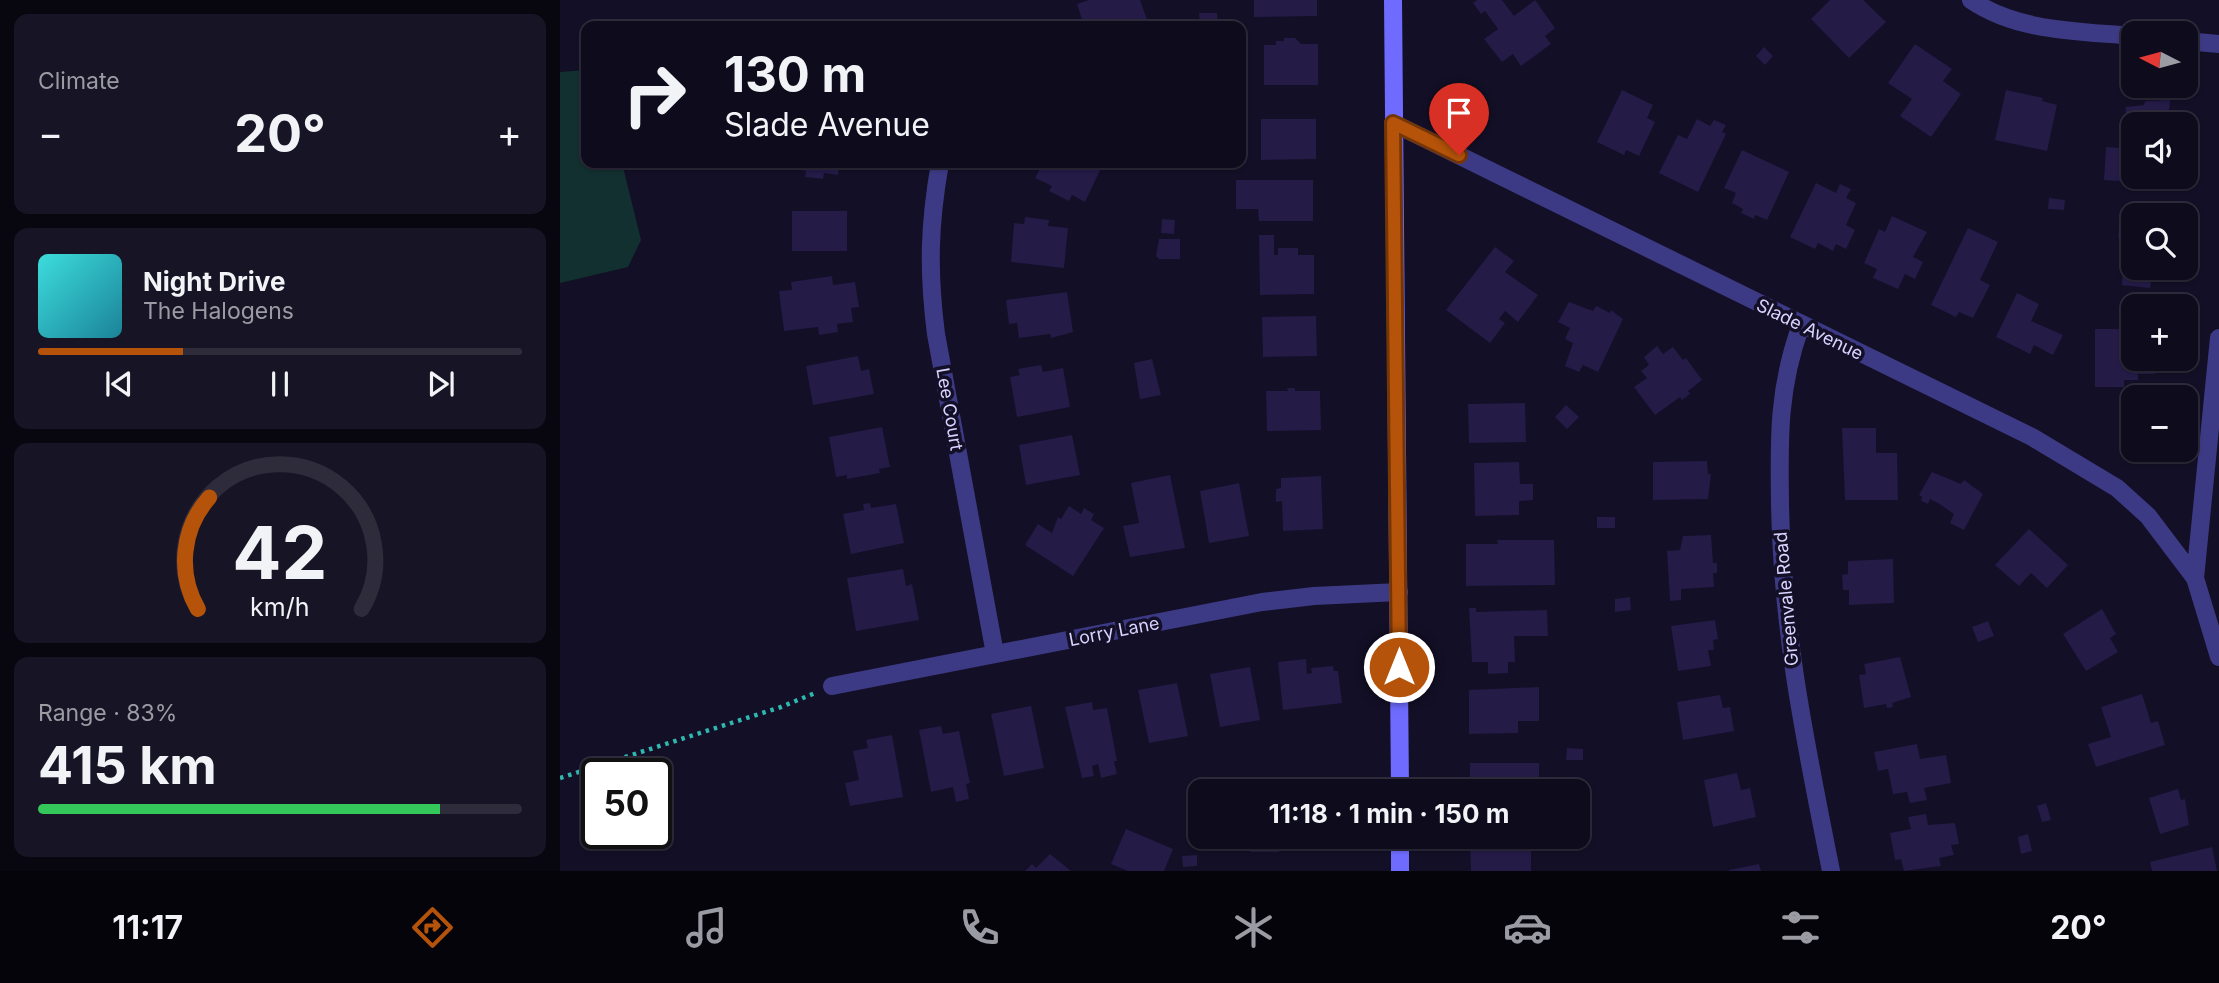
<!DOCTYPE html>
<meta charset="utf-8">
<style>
:root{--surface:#0e0b1c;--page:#171425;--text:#f1f3f6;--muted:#9b9ba3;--line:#2e2b3b;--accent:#b45309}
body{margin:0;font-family:Inter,sans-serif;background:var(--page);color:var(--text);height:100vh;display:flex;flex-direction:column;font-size:26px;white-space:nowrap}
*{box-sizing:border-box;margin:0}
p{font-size:23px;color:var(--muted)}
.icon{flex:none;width:38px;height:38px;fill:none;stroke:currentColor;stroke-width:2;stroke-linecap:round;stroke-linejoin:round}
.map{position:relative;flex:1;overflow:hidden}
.details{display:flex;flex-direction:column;gap:14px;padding:14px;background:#08060f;width:560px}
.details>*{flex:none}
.hud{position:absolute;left:21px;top:21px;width:665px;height:147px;border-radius:14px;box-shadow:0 2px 5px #0004,0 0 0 2px var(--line);background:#0e0b1c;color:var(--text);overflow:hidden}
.needle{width:46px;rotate:276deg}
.fabs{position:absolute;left:1561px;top:21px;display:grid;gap:14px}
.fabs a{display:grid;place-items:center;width:77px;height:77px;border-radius:14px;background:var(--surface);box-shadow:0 2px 5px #0004,0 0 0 2px var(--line);font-size:35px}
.speed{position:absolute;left:21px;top:758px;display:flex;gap:14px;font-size:35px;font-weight:700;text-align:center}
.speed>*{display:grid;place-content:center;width:91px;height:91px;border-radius:50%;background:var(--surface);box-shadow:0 2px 5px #0004,0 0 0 2px var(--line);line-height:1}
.speed .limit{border:4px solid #111;border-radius:10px;background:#fff;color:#111}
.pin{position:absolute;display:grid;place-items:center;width:60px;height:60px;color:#fff;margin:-72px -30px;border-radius:50% 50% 50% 0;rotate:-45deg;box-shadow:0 0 7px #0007}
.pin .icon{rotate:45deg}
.me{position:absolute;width:77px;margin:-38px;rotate:0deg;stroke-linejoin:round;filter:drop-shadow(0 0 5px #0008)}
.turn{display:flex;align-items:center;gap:24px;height:147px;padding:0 28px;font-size:32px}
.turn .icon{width:91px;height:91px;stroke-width:2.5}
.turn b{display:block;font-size:49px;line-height:60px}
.big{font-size:52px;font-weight:700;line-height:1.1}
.details .tile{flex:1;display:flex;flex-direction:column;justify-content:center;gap:10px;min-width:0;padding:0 24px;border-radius:14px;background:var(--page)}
.details .dial{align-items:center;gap:0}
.dial svg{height:182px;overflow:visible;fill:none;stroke:var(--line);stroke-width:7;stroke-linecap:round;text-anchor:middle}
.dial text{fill:var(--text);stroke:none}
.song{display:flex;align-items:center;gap:21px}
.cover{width:84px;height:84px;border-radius:10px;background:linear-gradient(135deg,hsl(180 70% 55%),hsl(190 70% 35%))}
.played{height:7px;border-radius:4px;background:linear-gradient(90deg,var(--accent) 30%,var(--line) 30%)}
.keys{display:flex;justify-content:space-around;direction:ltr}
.heat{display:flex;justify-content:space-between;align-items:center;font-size:38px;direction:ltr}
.charge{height:10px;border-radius:5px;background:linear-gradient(90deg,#34c759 83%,var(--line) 0)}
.trip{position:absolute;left:628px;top:779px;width:402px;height:70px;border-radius:14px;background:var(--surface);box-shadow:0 2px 5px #0004,0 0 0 2px var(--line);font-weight:700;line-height:70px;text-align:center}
.tabs{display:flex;height:112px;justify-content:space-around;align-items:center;background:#06040b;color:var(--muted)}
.tabs .icon{width:49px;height:49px}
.tabs .current{color:var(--accent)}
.tabs b{font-size:32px;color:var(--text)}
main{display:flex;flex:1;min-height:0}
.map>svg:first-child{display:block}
</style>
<main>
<section class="details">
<div class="tile"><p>Climate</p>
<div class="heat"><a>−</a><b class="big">20°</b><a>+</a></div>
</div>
<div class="tile">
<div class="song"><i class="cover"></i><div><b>Night Drive</b><p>The Halogens</p></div></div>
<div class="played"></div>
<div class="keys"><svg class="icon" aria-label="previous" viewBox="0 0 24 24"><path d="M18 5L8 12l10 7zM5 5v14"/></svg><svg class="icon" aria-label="pause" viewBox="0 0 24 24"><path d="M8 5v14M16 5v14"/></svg><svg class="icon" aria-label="next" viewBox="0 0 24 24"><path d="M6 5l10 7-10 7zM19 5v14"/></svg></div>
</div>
<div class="tile dial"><svg viewBox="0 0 100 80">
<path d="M14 69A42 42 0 1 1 86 69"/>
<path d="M14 69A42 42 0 0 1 19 20" stroke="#b45309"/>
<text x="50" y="56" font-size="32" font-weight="700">42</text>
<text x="50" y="72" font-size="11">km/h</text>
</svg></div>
<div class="tile"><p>Range · 83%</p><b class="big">415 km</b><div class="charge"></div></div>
</section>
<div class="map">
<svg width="1659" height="871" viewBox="0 0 1659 871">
<rect width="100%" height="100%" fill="#130f26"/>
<path fill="#12302f" d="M26,70v93h36l19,77 -13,27 -68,16v-211z"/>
<path fill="#241b47" d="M529,0h51l8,22 -12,4h-52l-7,-22z
M694,0h63v16l-63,1z
M917,0h25l12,16 21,-16 20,28 -10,8 6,8 -30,22 -8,-12 -11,8 -18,-23 14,-10 -13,-18 -4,3 -8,-11z
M1270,0h33l23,22 -37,36 -38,-39z
M639,13h18l1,13h-18z
M724,38h11l6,6h17v41h-54v-40h12v-4h8z
M1355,44l37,25 -9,12 18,13 -30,43 -31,-21 12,-17 -24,-16z
M1204,47l9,9 -8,9 -9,-9z
M1062,90l31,15 -6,13 8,4 -16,34 -13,-6 -2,5 -27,-13z
M1446,90l37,8 -1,3 15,4 -10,46 -52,-11z
M1610,100l-2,24h-35v53h31v7l-60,-4 2,-33 16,1 4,-41 18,-2 1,-4z
M701,119h55v40l-55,1z
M1137,119l13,7 4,-6 12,5 -4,7 4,2 -28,58 -39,-19 19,-38 9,4z
M1182,150l47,22 -22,48 -12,-5 -1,4 -13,-6 2,-4 -11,-6 4,-10 -12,-5z
M226,163h53l-1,12 -14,-2 -1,6 -18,-2 1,-6 -21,-4z
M483,163h51l8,3 -17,36 -13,-7 -3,6 -20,-10 3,-5 -17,-8z
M676,180h77v41h-54l-1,-12h-22z
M1256,183l20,10 4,-9 11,5 -5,9 10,5 -10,22 9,5 -9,19 -10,-5 -3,7 -15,-8 -3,6 -25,-12z
M1489,198l16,2 -1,10 -16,-1z
M232,211h55v40h-55z
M1332,216l35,16 -14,25 10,5 -8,17 -10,-5 -7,15 -25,-11 4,-9 -13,-6 15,-34 6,3z
M465,217l24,3 -1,6 20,2 -4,40 -53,-6 3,-39 10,1z
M1560,218l13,1v49h20l-3,20 -28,-3 3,-46 -7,-1z
M602,219l13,1 -1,14 -13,-1z
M1408,228l30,14 -18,38 10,5 -17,33 -14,-6 -3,5 -25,-12z
M699,235h15v20h4v-7h20v7h16v39l-54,1z
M599,239h21v20h-21l-3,-3z
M935,247l19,14 -9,11 33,23 -20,27 -13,-11 -6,8 6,4 -15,20 -44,-33z
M272,276l1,9 22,-3 4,25 -8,1 2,14 -16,2 1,8 -19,3 -1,-8 -34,4 -5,-40 13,-1 -1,-8z
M507,292l6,40 -22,6 -1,-4 -31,4 -2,-15 -8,1 -3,-24z
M1457,293l22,11 -8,17 32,14 -10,20 -19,-10 -4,9 -34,-17z
M1009,302l24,9 3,-5 14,7 1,-3 12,9 -25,53 -15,-7 -4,7 -14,-6 8,-23 -8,-4 5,-11 -12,-6z
M756,316l1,40 -54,1 -1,-40z
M1535,329h38v30h22v15h-17v6h-14v7h-29z
M1097,346l6,8 10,-7 10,13 3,-2 16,22 -14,11 2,3 -8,6 -2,-3 -25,18 -21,-28 13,-9 -6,-7 8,-6 -5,-8z
M298,356l3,15 8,-2 5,25 -61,11 -7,-39z
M592,359l9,36 -21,4 -6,-36z
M481,365l2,7 20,-4 7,39 -53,10 -7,-40 10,-2 -2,-6z
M727,388h8v3h25l1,39 -54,1 -1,-40h22z
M965,403l1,39 -57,1 -1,-39z
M1006,405l13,12 -12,12 -12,-12z
M322,427l8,40 -11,2 1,4 -33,6v-4l-11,2 -7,-40z
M1282,428h34v25h21l1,47h-53z
M512,435l8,40 -54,10 -7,-40z
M1147,461l1,13h3l-3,25 -55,1v-38z
M959,462l1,22h13v16l-14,1v14l-44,1 -1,-53z
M1372,472l29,12 3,-4 19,14 -19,36 -14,-7 4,-9 -16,-11 -8,-4 -2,5 -7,-3 1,-4 -3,-2z
M610,475l15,73 -55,9 -7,-31 16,-3 -8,-40z
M761,476l2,53 -40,2 -1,-30 -6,1v-13l5,-1v-10z
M679,483l10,53 -40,7 -9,-52z
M310,503l1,5 25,-4 8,39 -53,11 -8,-40 21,-4 -1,-6z
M509,506l12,8 3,-6 10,6 -3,6 13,8 -31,48 -48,-31 13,-21 14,9 6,-16 3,2z
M1037,517h18v11h-18z
M1469,529l39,36 -21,23 -16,-15 -12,13 -24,-21z
M1151,535l2,28h4v10h-4l1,14 -33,2v11l-11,1 -3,-50 13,-1 3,-14z
M937,540h57l1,45 -89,1v-42h32z
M1333,559l1,44 -45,2v-15h-6l-1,-15 6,-1v-13z
M343,569l3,17 6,-2 7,36 -63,11 -9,-53z
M1070,597l1,13 -16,2v-13z
M909,608h7v4l71,-2 1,26h-34l1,26h-7v11l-20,1v-12h-16z
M1542,609l14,25 -6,4 8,14 -32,19 -23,-37z
M1155,620l3,19 -5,1 1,10h-6l3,16 -33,5 -7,-45z
M1428,621l6,15 -16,6 -6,-15z
M1340,657l11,40 -19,6 1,4 -6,1 -1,-4 -22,4 -5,-33 7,-1 -2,-10z
M746,659l1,15 5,-1 -1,-5 22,-2 1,5h4l4,32 -59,7 -5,-48z
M690,667l10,53 -40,7 -10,-53z
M617,683l11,53 -39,7 -11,-53z
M979,687v34h-21v12l-49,1v-44z
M1582,694l9,29 7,-2 7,24 -69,22 -8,-23 23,-7 -10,-30z
M1160,695l3,13 7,-1 4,24 -51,9 -6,-38z
M532,702l1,8 14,-2 10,53h-3l3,13 -16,4 -3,-14 -6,2 2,10 -12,2 -17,-71z
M471,706l13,62 -40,8 -13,-62z
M381,726l2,8 16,-3 11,52 -4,1 3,15 -13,3 -3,-15 -22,5 -12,-62z
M332,735l11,62 -53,9 -5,-23 14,-3 -6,-29 15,-3 -2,-8z
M1357,744l3,15 26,-4 5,28 -27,5 3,12 -17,3 -3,-11 -14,2 -5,-25 -10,2 -4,-19z
M1007,748l16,1v11h-17z
M910,763h69v28h-69z
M1177,773l4,17 9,-2 6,29 -43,10 -9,-47z
M1618,789l3,11 4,-1 4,26 -29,9 -11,-36z
M1486,803l5,17 -9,2 -5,-16z
M1366,814l2,11 27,-2 4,21 -8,1 3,10 -15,3 2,8 -37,5 -3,-12 -6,1 -5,-27 21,-4 -3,-12z
M566,829l47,20 -9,22h-36l-17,-7z
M1468,834l4,17 -11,3 -3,-17z
M690,836h30l-1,16h-29z
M930,836l41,2v33h-60l-1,-32h20z
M1652,847l5,24h-65l-2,-9z
M490,854l21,17h-46l7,-7 4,4z
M637,855v11l-14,1 -1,-11z
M1199,864l2,7h-32v-1z"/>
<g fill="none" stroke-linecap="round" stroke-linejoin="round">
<path stroke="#2fb8b0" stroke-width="4.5" stroke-dasharray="3.5 5" stroke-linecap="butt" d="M0,778l221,-71 34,-14"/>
<path stroke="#3d3a85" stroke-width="18" d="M1411,0c47,32 108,31 162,36
M1626,41l33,3
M833,123l639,314 85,51 31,28 47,62
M380,163c-11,62 -12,108 -4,171l59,320
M1241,325c-23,63 -22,113 -21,178 2,130 26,242 51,368
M1659,338l-24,240 24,79
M272,686l430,-84 52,-6 85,-4"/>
<path stroke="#6f6bff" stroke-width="18" d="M833,0l7,791
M840,836v35"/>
</g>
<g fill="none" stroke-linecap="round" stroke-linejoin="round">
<defs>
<path id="route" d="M839,667l-6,-544 66,32"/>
</defs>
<use href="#route" stroke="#753606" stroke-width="18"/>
<use href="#route" stroke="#b45309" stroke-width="12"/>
</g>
<g text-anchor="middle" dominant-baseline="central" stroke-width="7" stroke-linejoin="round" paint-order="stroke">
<g font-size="18" fill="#d9d4ff" stroke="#130f26">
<text transform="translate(1250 329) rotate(26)">Slade Avenue</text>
<text transform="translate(390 409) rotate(80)">Lee Court</text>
<text transform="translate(1226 599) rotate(-95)">Greenvale Road</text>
<text transform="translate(554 631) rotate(-11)">Lorry Lane</text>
</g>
</g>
</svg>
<div class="fabs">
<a><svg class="needle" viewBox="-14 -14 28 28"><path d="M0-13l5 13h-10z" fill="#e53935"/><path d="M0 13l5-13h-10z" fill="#9b9ba3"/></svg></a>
<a><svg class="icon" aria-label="sound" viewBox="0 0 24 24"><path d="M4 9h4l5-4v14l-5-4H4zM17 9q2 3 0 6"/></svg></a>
<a><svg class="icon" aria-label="search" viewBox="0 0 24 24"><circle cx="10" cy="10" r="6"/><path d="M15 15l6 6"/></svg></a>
<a>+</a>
<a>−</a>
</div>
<div class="speed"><div class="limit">50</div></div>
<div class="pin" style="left:899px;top:155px;background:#d93025"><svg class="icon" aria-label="arrive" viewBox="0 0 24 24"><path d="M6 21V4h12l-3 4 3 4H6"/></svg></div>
<svg class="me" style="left:839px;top:667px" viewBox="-20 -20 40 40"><circle r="17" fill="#b45309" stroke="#fff" stroke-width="3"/><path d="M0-11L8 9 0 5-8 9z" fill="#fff"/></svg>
<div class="trip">11:18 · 1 min · 150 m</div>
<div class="hud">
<div class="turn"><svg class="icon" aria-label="right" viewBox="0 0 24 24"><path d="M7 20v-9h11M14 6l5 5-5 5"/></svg><div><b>130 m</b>Slade Avenue</div></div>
</div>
</div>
</main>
<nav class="tabs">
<b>11:17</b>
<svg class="icon current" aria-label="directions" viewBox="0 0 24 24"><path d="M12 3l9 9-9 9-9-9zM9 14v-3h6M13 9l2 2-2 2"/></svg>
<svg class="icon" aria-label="music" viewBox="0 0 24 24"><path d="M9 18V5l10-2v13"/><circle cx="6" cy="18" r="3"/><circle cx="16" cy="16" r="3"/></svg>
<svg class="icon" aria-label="phone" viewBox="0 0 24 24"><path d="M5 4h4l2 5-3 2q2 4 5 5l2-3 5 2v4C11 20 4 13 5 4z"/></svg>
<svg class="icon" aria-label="climate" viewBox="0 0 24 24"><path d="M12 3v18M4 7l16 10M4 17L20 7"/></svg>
<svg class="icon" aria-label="car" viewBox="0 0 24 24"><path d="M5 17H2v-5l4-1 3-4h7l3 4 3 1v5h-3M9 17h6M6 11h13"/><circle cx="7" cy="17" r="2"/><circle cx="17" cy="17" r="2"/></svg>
<svg class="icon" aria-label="filters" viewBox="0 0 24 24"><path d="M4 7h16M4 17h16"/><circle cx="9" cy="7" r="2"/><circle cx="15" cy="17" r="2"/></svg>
<b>20°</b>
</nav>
